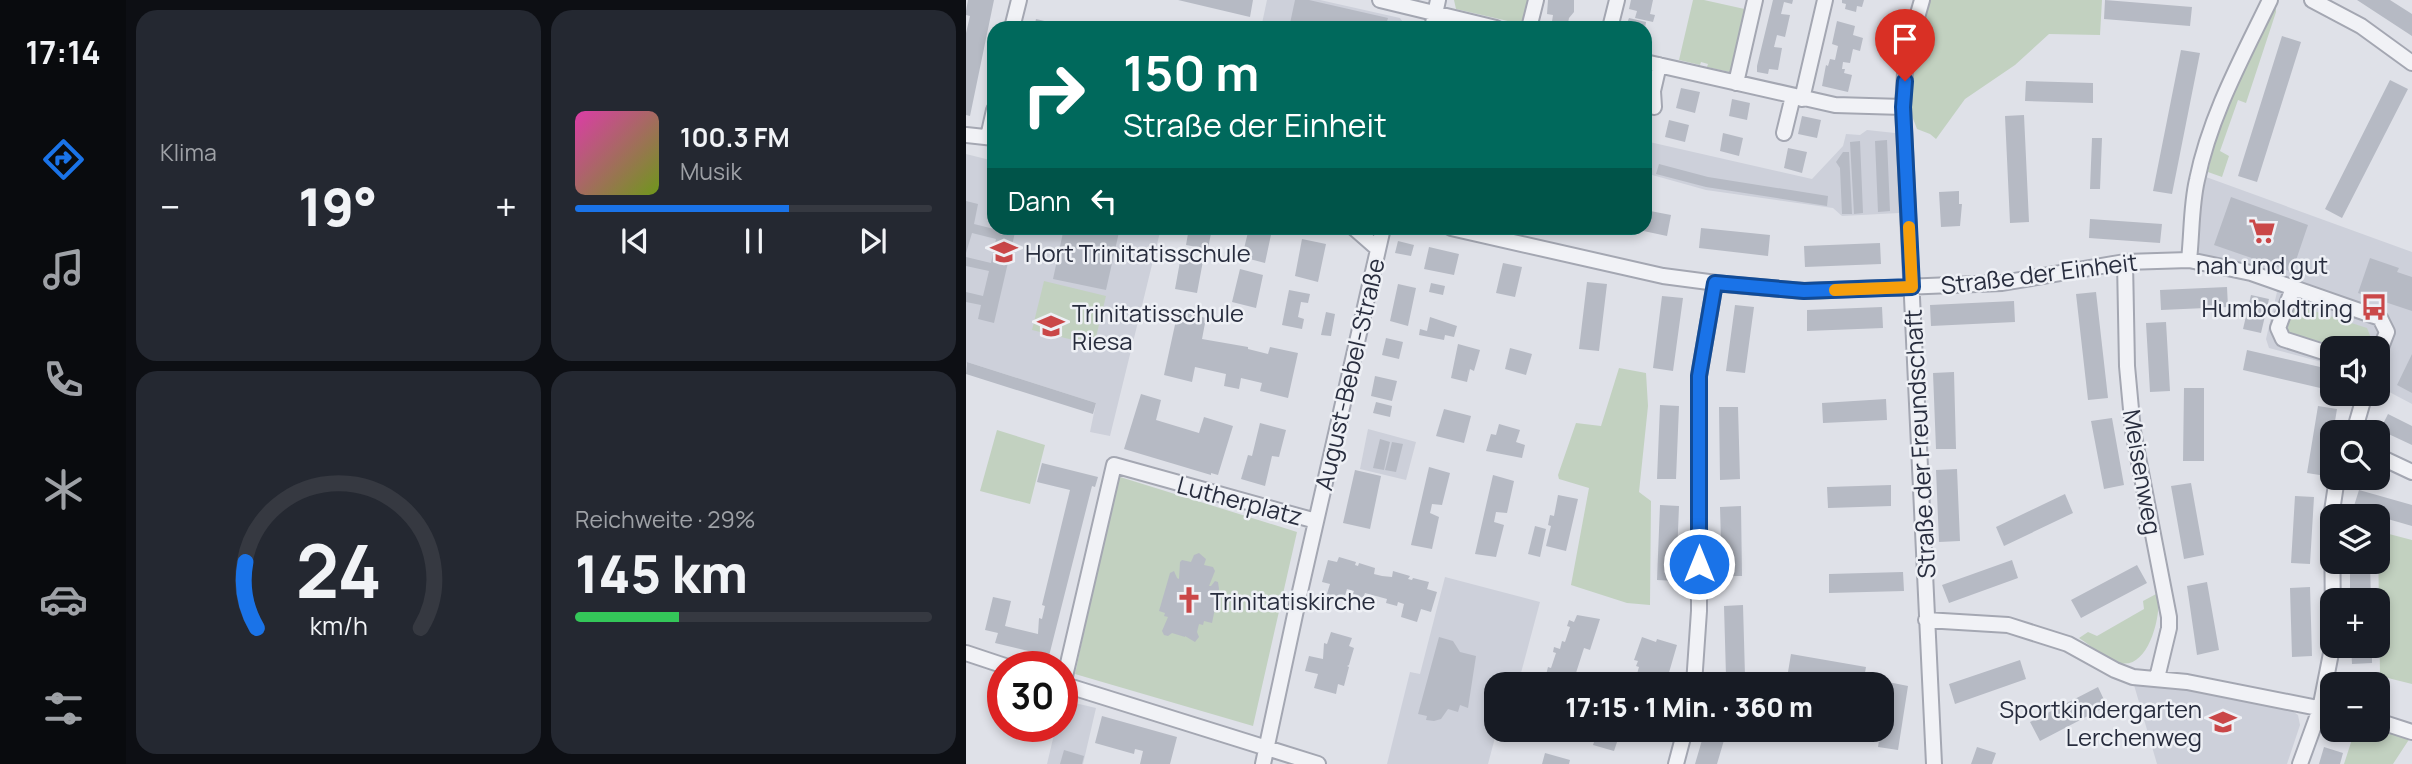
<!DOCTYPE html>
<html lang="de">
<meta charset="utf-8">
<style>
:root{--surface:#171b24;--page:#242831;--text:#f1f3f6;--muted:#9ea1a6;--line:#363941;--accent:#1a73e8}
body{margin:0;font-family:Manrope,sans-serif;background:var(--page);color:var(--text);height:100vh;display:flex;flex-direction:column;font-size:26px;white-space:nowrap}
*{box-sizing:border-box;margin:0}
p{font-size:23px;color:var(--muted)}
.icon{flex:none;width:38px;height:38px;fill:none;stroke:currentColor;stroke-width:2;stroke-linecap:round;stroke-linejoin:round}
.map{position:relative;flex:1;overflow:hidden}
.details{display:flex;flex-direction:column;gap:10px;padding:10px;background:#0d0f14;width:840px}
.details>*{flex:none}
.banner{position:absolute;left:21px;top:21px;width:665px;height:214px;border-radius:21px;box-shadow:0 4px 10px #0003;background:#00695c;color:#fff;overflow:hidden}
.tools{position:absolute;left:1354px;top:336px;display:grid;gap:14px}
.tools a{display:grid;place-items:center;width:70px;height:70px;border-radius:14px;background:var(--surface);box-shadow:0 4px 10px #0003;font-size:35px}
.speed{position:absolute;left:21px;top:651px;display:flex;gap:14px;font-size:35px;font-weight:700;text-align:center}
.speed>*{display:grid;place-content:center;width:91px;height:91px;border-radius:50%;background:var(--surface);box-shadow:0 4px 10px #0003;line-height:1}
.speed .limit{border:10px solid #d22;background:#fff;color:#111}
.pin{position:absolute;display:grid;place-items:center;width:60px;height:60px;color:#fff;margin:-72px -30px;border-radius:50% 50% 50% 0;rotate:-45deg;box-shadow:0 0 7px #0007}
.pin .icon{rotate:45deg}
.me{position:absolute;width:77px;margin:-38px;rotate:0deg;stroke-linejoin:round;filter:drop-shadow(0 0 5px #0008)}
.turn{display:flex;align-items:center;gap:24px;height:147px;padding:0 21px;font-size:32px}
.turn .icon{width:91px;height:91px;stroke-width:2.5}
.turn b{display:block;font-size:49px;line-height:60px}
.then{display:flex;align-items:center;height:66px;padding:0 21px;background:#0003;gap:14px;font-size:26px}
.big{font-size:52px;font-weight:800;line-height:1.1}
.details .widget{flex:1;display:flex;flex-direction:column;justify-content:center;gap:10px;min-width:0;padding:0 24px;border-radius:21px;background:var(--page)}
.details .dial{align-items:center;gap:0}
.dial svg{height:182px;overflow:visible;fill:none;stroke:var(--line);stroke-width:7;stroke-linecap:round;text-anchor:middle}
.dial text{fill:var(--text);stroke:none}
.song{display:flex;align-items:center;gap:21px}
.cover{width:84px;height:84px;border-radius:10px;background:linear-gradient(135deg,hsl(320 70% 55%),hsl(80 70% 35%))}
.played{height:7px;border-radius:4px;background:linear-gradient(90deg,var(--accent) 60%,var(--line) 60%)}
.keys{display:flex;justify-content:space-around;direction:ltr}
.heat{display:flex;justify-content:space-between;align-items:center;font-size:38px;direction:ltr}
.charge{height:10px;border-radius:5px;background:linear-gradient(90deg,#34c759 29%,var(--line) 0)}
.details .tiles{flex:1;display:grid;gap:10px;grid-template-columns:repeat(2,1fr)}
.trip{position:absolute;left:518px;top:672px;width:410px;height:70px;border-radius:21px;background:var(--surface);box-shadow:0 4px 10px #0003;font-weight:800;line-height:70px;text-align:center}
main{display:flex;flex:1;min-height:0}
.tabs{display:flex;flex-direction:column;width:126px;justify-content:space-around;align-items:center;background:#090b0e;color:var(--muted)}
.tabs .icon{width:49px;height:49px}
.tabs .current{color:var(--accent)}
.tabs b{font-size:32px;color:var(--text)}
.map>svg:first-child{display:block}
</style>
<main>
<nav class="tabs">
<b>17:14</b>
<svg class="icon current" aria-label="directions" viewBox="0 0 24 24"><path d="M12 3l9 9-9 9-9-9zM9 14v-3h6M13 9l2 2-2 2"/></svg>
<svg class="icon" aria-label="music" viewBox="0 0 24 24"><path d="M9 18V5l10-2v13"/><circle cx="6" cy="18" r="3"/><circle cx="16" cy="16" r="3"/></svg>
<svg class="icon" aria-label="phone" viewBox="0 0 24 24"><path d="M5 4h4l2 5-3 2q2 4 5 5l2-3 5 2v4C11 20 4 13 5 4z"/></svg>
<svg class="icon" aria-label="climate" viewBox="0 0 24 24"><path d="M12 3v18M4 7l16 10M4 17L20 7"/></svg>
<svg class="icon" aria-label="car" viewBox="0 0 24 24"><path d="M5 17H2v-5l4-1 3-4h7l3 4 3 1v5h-3M9 17h6M6 11h13"/><circle cx="7" cy="17" r="2"/><circle cx="17" cy="17" r="2"/></svg>
<svg class="icon" aria-label="filters" viewBox="0 0 24 24"><path d="M4 7h16M4 17h16"/><circle cx="9" cy="7" r="2"/><circle cx="15" cy="17" r="2"/></svg>
</nav>
<section class="details">
<div class="tiles">
<div class="widget"><p>Klima</p>
<div class="heat"><a>−</a><b class="big">19°</b><a>+</a></div>
</div>
<div class="widget">
<div class="song"><i class="cover"></i><div><b>100.3 FM</b><p>Musik</p></div></div>
<div class="played"></div>
<div class="keys"><svg class="icon" aria-label="previous" viewBox="0 0 24 24"><path d="M18 5L8 12l10 7zM5 5v14"/></svg><svg class="icon" aria-label="pause" viewBox="0 0 24 24"><path d="M8 5v14M16 5v14"/></svg><svg class="icon" aria-label="next" viewBox="0 0 24 24"><path d="M6 5l10 7-10 7zM19 5v14"/></svg></div>
</div>
<div class="widget dial"><svg viewBox="0 0 100 80">
<path d="M14 69A42 42 0 1 1 86 69"/>
<path d="M14 69A42 42 0 0 1 9 40" stroke="#1a73e8"/>
<text x="50" y="56" font-size="32" font-weight="700">24</text>
<text x="50" y="72" font-size="11">km/h</text>
</svg></div>
<div class="widget"><p>Reichweite · 29%</p><b class="big">145 km</b><div class="charge"></div></div>
</div>
</section>
<div class="map">
<svg width="1446" height="764" viewBox="0 0 1446 764">
<rect width="100%" height="100%" fill="#dfe1e8"/>
<path fill="#cdd0da" d="M301,0h53l80,18 7,10h-146z
M901,130l28,3 4,80 -57,3 -9,-8 -127,-18 -61,-17v-32l167,38 31,-33 3,-12 14,1z
M0,154l28,7v67h167l-51,208 -20,-4 6,-29 -129,-41 -1,3z
M1240,177l206,75v152l-34,-18v-38h-45v17l-64,-17 -3,-9 11,-47 -21,-11 -63,-12 9,-76z
M402,429l48,13 -10,38 -46,-11z
M479,577l95,25 -22,82h-22l1,46 -9,34h-101l23,-92 10,2z
M1168,685l51,1 104,23 9,6 2,10 -13,39h-130z
M96,700l34,8 -13,56h-36l9,-38h6z"/>
<path fill="#c2d1c0" d="M488,0h76l-5,25 -69,-16z
M727,0h11l45,10 -6,24 -4,-1 -1,7 4,1 -8,32 -27,-6 1,-3 -7,-2 -1,3 -21,-5z
M962,0h174l-2,35 -51,-1 -34,31 -50,34 -29,40 -6,-5 -13,-5 -8,-21 3,-58z
M1310,3v9l-30,91 -8,-3 -18,51 9,5 -7,21 -14,-5 9,-41z
M78,281l62,15 -12,49 -62,-15z
M1329,305l72,23 4,10 -2,9 -26,1 -57,-16 -2,-3 7,-23z
M653,368l27,5 2,33 -9,86 12,9 -1,104 -23,-2 -56,-18 18,-97 -30,-9 -1,-4 18,-52 25,3z
M31,430l48,15 -15,59 -50,-13z
M151,476l180,56 -44,194 -178,-52z
M1423,534l23,6v144l-32,-8 -2,-136 8,2z
M1192,593c4,20 -9,77 -38,70 -16,-4 -28,-17 -41,-25l9,-6 9,4 47,-27 -1,-8z
M1412,727l32,11 -17,26h-49l11,-34h23z"/>
<path fill="#b6bac4" d="M2,0h26l-24,116 -4,-1v-82l4,-17 -4,-1v-4z
M212,0h75l-3,17z
M329,0h14l79,18 -3,10h-96z
M582,0h26v12l-5,6 -2,10h-16l2,-13 -6,-1z
M665,0h22l-3,14 5,1 -2,7 -18,-4 2,-7 -8,-2z
M807,0h20l-1,4 -8,-2 -3,12 9,1 -5,22 -8,-2 -3,12 8,1 -4,22 -9,-1 -1,5 -11,-2v-6z
M876,0h22l-2,7 -5,-1 -1,6 -11,-3 1,-5 -4,-1z
M1139,0l87,7 -2,19 -86,-7z
M1391,0h33l22,14v22z
M663,18l17,4 -1,6h-20z
M70,19l17,4 -1,5h-18z
M871,21l18,5 -2,9 10,3 -3,13 -7,-2 -3,14 -7,-1 -1,7h3l-1,4 8,2 -4,17 -26,-6 4,-21 2,1 2,-7 5,1 3,-14 -6,-2z
M1316,36l19,6 -44,140 -19,-6z
M1215,50l19,3 -28,141 -19,-3z
M1424,80l18,9 -66,129 -17,-9z
M1060,81l67,2v20l-68,-2z
M715,88l19,4 -5,21 -19,-5z
M766,99l18,4 -3,17 -18,-4z
M1058,115l5,107 -19,1 -5,-107z
M836,116l19,4 -4,18 -19,-4z
M703,120l20,5 -4,17 -20,-5z
M757,133l20,5 -4,18 -19,-5z
M1126,138h10l-2,51h-10z
M921,140l3,71 -12,1 -3,-71z
M894,141l3,72 -9,1 -4,-72z
M822,148l19,4 -5,21 -18,-5z
M877,152h6l3,62h-10l-2,-46 -4,-6z
M693,164l49,13 120,19 -1,10 -121,-19 -50,-13z
M993,191v13h3l-2,22 -19,1 -2,-35z
M1265,197l77,28 -16,47 -78,-27z
M0,201l12,3 -4,20 24,6 1,-2h17l-22,95 -16,-4 3,-14 -15,-3v-10l17,4 6,-25 -23,-5v-9l25,6 5,-24 -24,-6 -6,20z
M679,210l26,5 -4,21 -33,-7 11,-1z
M1124,219l72,5 -2,19 -71,-5z
M98,228h33l22,4 -13,58 -53,-11z
M223,228h23l-4,21 -22,-4z
M283,228l23,2 -7,33 -23,-6z
M735,228l69,7 -2,21 -69,-8z
M336,239l24,5 -8,38 -23,-6z
M432,241l16,4 -3,11 -16,-3z
M914,243l1,21 -76,3 -1,-21z
M463,247l30,7 -5,21 -30,-6z
M215,256l22,5 -6,32 -22,-4z
M1404,258l29,10 -2,4 15,5v34l-54,-18z
M537,263l19,4 -7,30 -19,-4z
M274,269l23,6 -7,33 -24,-6z
M621,282l20,2 -8,67 -20,-2z
M465,283l14,3 -2,9 -14,-3z
M432,284l18,4 -8,38 -18,-5z
M1261,287l1,20 -67,3 -1,-20z
M323,290l21,4 -2,9 -7,-1 -3,15 6,2 -2,10 -20,-4z
M1130,292l12,106 -20,2 -12,-106z
M1285,295l18,4 -8,34 -18,-4z
M696,296l21,2 -10,73 -20,-3z
M1048,301l1,21 -84,4 -1,-21z
M769,305l19,2 -9,66 -19,-2z
M916,307l1,21 -76,3v-21z
M212,311l28,7 -4,21 46,8v2l20,5 2,-7 28,6 -10,45 -28,-7 2,-8 -21,-5 -2,11 -15,-3 2,-12 -31,-7 -3,15 -28,-7z
M360,312l9,2 -4,22 -10,-1z
M464,317l27,9 -3,11 -9,-2 -1,5 -25,-5 1,-6 7,2z
M1200,322l4,69 -20,1 -4,-69z
M420,338l17,4 -4,17 -17,-4z
M492,344l22,6 -6,21 -4,-2 -3,13 -16,-4z
M544,348l22,6 -6,21 -21,-6z
M1281,350l86,20v21l-90,-21z
M1446,354v39l-15,-8z
M1,362l129,41 -3,11 -127,-40z
M988,372l2,77h-20l-3,-76z
M409,376l22,5 -5,20 -21,-5z
M1218,388h20v73h-21z
M175,394l20,6 -5,20 43,13 5,-16 29,9 -15,49 -7,-2v2l-87,-26z
M920,399l1,21 -64,3 -1,-20z
M410,402l16,4 -2,11 -17,-4z
M694,405l19,1 -3,73h-19z
M1352,406l19,3 -11,67 -19,-3z
M753,407h19l2,72 -20,1z
M478,409l27,7 -7,27 -28,-7z
M1422,414l24,12v19l-32,-15z
M1146,418l12,67 -20,4 -13,-68z
M294,423l26,7 -7,27 -7,-1 -7,30 -24,-7 7,-24 4,1z
M533,424l21,6 -4,12 9,3 -3,13 -36,-7 5,-17 5,1z
M414,439l10,3 -6,28 -11,-2z
M426,442l11,2 -7,28 -11,-2z
M76,463l56,14 -3,10 -3,-1 -43,170 -54,-13 3,-10 -13,-3 8,-33 18,4 -6,25 33,8 1,-16 3,1 3,-13 -3,-1 28,-115 -33,-8z
M463,467l21,6 -8,32 -10,-1 -1,5 -1,4 9,4 -7,32 -21,-4z
M991,469l3,72 -21,1 -3,-72z
M389,470l26,6 -11,53 -27,-6z
M527,475l21,6 -7,32 -11,-1 -2,10 10,3 -8,32 -21,-3z
M1225,483l13,72 -20,4 -13,-73z
M925,485v21l-63,2 -1,-21z
M1393,490l53,15v21l-59,-17z
M1099,494l8,19 -69,33 -8,-19z
M592,495l20,4 -12,52 -20,-5 5,-20 -3,-1 2,-10 4,1z
M1329,496l19,1 -4,67 -19,-1z
M694,505l19,1 -3,75 -19,-1z
M775,506l1,70h-20l-2,-69z
M569,526l11,3 -6,28 -12,-3z
M233,553l7,6 -2,6 9,2 2,4 -6,15h2l4,-5 3,1 1,7 -7,34 -8,-2 -1,4 -4,-1 -2,8 2,5 -4,5 -10,-6v1l-13,-4 -4,3 -4,-1 -2,-4 6,-14 -4,-1 1,-3 -6,-2 11,-38 4,-2 3,7 2,1 1,-17 2,-2 9,2 3,-7z
M373,557l17,5 -1,3 3,1 1,-3 16,5 -1,6 8,2 10,1 1,-6 17,5 -2,3 4,1 1,-2 16,4 -2,7 10,3 -6,20 -10,-3 -4,13 -16,-5 3,-13 -6,-2 -1,4 -11,-3 1,-4 -22,-6 -2,5 -10,-4 1,-3 -7,-2 -4,13 -17,-5 4,-13 -8,-2 6,-22 9,2z
M1046,560l6,18 -69,25 -7,-18z
M1384,562h20l1,38h-21z
M1171,565l10,18 -66,35 -10,-18z
M937,572l1,19 -75,2v-19z
M1241,582l12,68 -22,5 -10,-69z
M1344,587l2,69 -20,1 -2,-69z
M777,605l2,71h-19l-2,-70z
M611,615l23,4 -10,31 -6,-2 -9,28 -5,-1 -3,9h-27v-11l6,2 2,-8 3,1 5,-15 -3,-1 1,-5 6,2 2,-8 3,1 5,-15 -3,-1 2,-6 5,2z
M365,632l21,6 -3,8 5,2 -5,17 -2,1 2,1 -5,19 -6,-2 -2,10 -22,-6 4,-14 -13,-3 4,-15 14,3 1,-16 3,1z
M473,637l14,4 7,11 16,4 -8,52 -8,-3 -2,7 -10,-3 -7,10 -7,2 -8,-1 1,-4 -9,-2z
M676,637l14,5 1,-3 20,6 -9,31 5,1 -2,7h-37l5,-17 -3,-1 2,-5 -4,-1z
M1385,646h21v17l-20,1z
M825,654l75,13 -3,17 -75,-12z
M1054,660l6,19 -71,25 -6,-20z
M922,682l20,4 -10,64 -20,-3z
M1132,687l9,19 -67,35 -10,-19z
M136,716l75,21 -7,27h-30l3,-13 -8,-2 -1,5 -39,-11z
M739,730h22l-10,34h-22z
M630,736l21,6 -3,9 -21,-6z
M1011,747l19,6 -4,11h-21z
M1358,747l19,6 -3,11h-21z
M98,750l20,6 -2,8h-22z
M579,753l25,7 -1,4h-27z"/>
<g fill="none" stroke-linecap="round" stroke-linejoin="round">
<defs>
<path id="minor" d="M414,0l116,28
M956,0l-16,56 -3,51 31,657
M1346,0l49,26 51,37
M46,28l7,-28
M466,28l6,-28
M563,28l7,-28
M644,28l7,-28
M679,62l190,43 68,2
M770,83l19,-83
M836,99l23,-99
M688,107l-1,-16 6,-26
M818,133l9,-37
M0,135l28,3
M22,137l6,-27
M388,228l24,21
M485,228l212,48 61,8 80,7 198,-8 123,-21 64,-2 62,13 129,45 7,14 -9,23
M1223,260c3,-27 2,-54 8,-80 13,-64 45,-122 73,-180
M1159,262l2,104 6,65 36,186v11l-12,50
M1327,288l-15,40 5,11 50,16
M1388,432l11,-38
M1412,456l34,16
M960,620l82,5 60,19 47,26 18,7 54,5 146,29
M1367,627l-1,-116 5,-33
M0,653l42,14
M96,684l256,80
M728,684l5,-73v-235l16,-93
M97,685l51,-220 202,56
M1412,721l34,11
M297,764l36,-168 84,-368
M710,764l9,-34
M1334,764l20,-55 13,-66"/>
</defs>
<use href="#minor" stroke="#a4a7b2" stroke-width="18"/>
<use href="#minor" stroke="#f1f2f6" stroke-width="14"/>
</g>
<g fill="none" stroke-linecap="round" stroke-linejoin="round">
<defs>
<path id="route" d="M733,564v-188l16,-93 89,8 108,-4 -9,-180 2,-26"/>
</defs>
<use href="#route" stroke="#114b97" stroke-width="18"/>
<use href="#route" stroke="#1a73e8" stroke-width="12"/>
<path stroke="#f59e0b" stroke-width="12" d="M869,290l77,-3 -3,-60"/>
</g>
<defs>
<symbol id="supermarket-bare" viewBox="-9 -9 18 18"><path d="M-6-5.5h2.5l.6 2H6L4.5 2H-2.5L-4.4-4H-6ZM-1.5 3.2a1.3 1.3 0 1 0 .1 0ZM3 3.2a1.3 1.3 0 1 0 .1 0Z" fill="#ca4748" stroke="#eef0f5" stroke-width="2.5" paint-order="stroke"/></symbol>
<symbol id="school-bare" viewBox="-9 -9 18 18"><path d="M0-5L7-2L0 1L-7-2ZM-4 1L0 2.5L4 1V4Q0 6-4 4Z" fill="#ca4748" stroke="#eef0f5" stroke-width="2.5" paint-order="stroke"/></symbol>
<symbol id="bus-bare" viewBox="-9 -9 18 18"><path d="M-5-6H5V4H4V6H2V4H-2V6H-4V4H-5ZM-3.5-4V0h7V-4ZM-3.5 1.2v1.5H-2V1.2ZM2 1.2v1.5H3.5V1.2Z" fill="#ca4748" stroke="#eef0f5" stroke-width="2.5" paint-order="stroke"/></symbol>
<symbol id="church-bare" viewBox="-9 -9 18 18"><path d="M-1.2-6h2.4v3.5h3.3v2.4h-3.3V6h-2.4V-.1h-3.3v-2.4h3.3Z" fill="#ca4748" stroke="#eef0f5" stroke-width="2.5" paint-order="stroke"/></symbol>
</defs>
<g fill-rule="evenodd">
<use href="#supermarket-bare" x="1277" y="212" width="38" height="38"/>
<use href="#school-bare" x="19" y="233" width="38" height="38"/>
<use href="#bus-bare" x="1389" y="288" width="38" height="38"/>
<use href="#school-bare" x="66" y="307" width="38" height="38"/>
<use href="#church-bare" x="204" y="581" width="38" height="38"/>
<use href="#school-bare" x="1238" y="703" width="38" height="38"/>
</g>
<g text-anchor="middle" dominant-baseline="central" stroke-width="5" stroke-linejoin="round" paint-order="stroke">
<g font-size="24" fill="#282d3e" stroke="#eef0f5" text-anchor="start">
<text x="59" y="252">Hort Trinitatisschule</text>
<text x="1296" y="264" text-anchor="middle">nah und gut</text>
<text x="1387" y="307" text-anchor="end">Humboldtring</text>
<text x="106" y="312">Trinitatisschule<tspan x="106" dy="28">Riesa</tspan></text>
<text x="244" y="600">Trinitatiskirche</text>
<text x="1236" y="708" text-anchor="end">Sportkindergarten<tspan x="1236" dy="28">Lerchenweg</tspan></text>
</g>
<g font-size="24" fill="#282d3e" stroke="#eef0f5">
<text transform="translate(1073 273) rotate(-7)">Straße der Einheit</text>
<text transform="translate(383 374) rotate(-77)">August-Bebel-Straße</text>
<text transform="translate(953 444) rotate(-93)">Straße der Freundschaft</text>
<text transform="translate(1177 472) rotate(80)">Meisenweg</text>
<text transform="translate(274 500) rotate(15)">Lutherplatz</text>
</g>
</g>
</svg>
<div class="tools">
<a><svg class="icon" aria-label="sound" viewBox="0 0 24 24"><path d="M4 9h4l5-4v14l-5-4H4zM17 9q2 3 0 6"/></svg></a>
<a><svg class="icon" aria-label="search" viewBox="0 0 24 24"><circle cx="10" cy="10" r="6"/><path d="M15 15l6 6"/></svg></a>
<a><svg class="icon" aria-label="layers" viewBox="0 0 24 24"><path d="M12 4l9 5-9 5-9-5zM3 14l9 5 9-5"/></svg></a>
<a>+</a>
<a>−</a>
</div>
<div class="speed"><div class="limit">30</div></div>
<div class="pin" style="left:939px;top:81px;background:#d93025"><svg class="icon" aria-label="arrive" viewBox="0 0 24 24"><path d="M6 21V4h12l-3 4 3 4H6"/></svg></div>
<svg class="me" style="left:733px;top:564px" viewBox="-20 -20 40 40"><circle r="17" fill="#1a73e8" stroke="#fff" stroke-width="3"/><path d="M0-11L8 9 0 5-8 9z" fill="#fff"/></svg>
<div class="trip">17:15 · 1 Min. · 360 m</div>
<div class="banner">
<div class="turn"><svg class="icon" aria-label="right" viewBox="0 0 24 24"><path d="M7 20v-9h11M14 6l5 5-5 5"/></svg><div><b>150 m</b>Straße der Einheit</div></div>
<div class="then">Dann<svg class="icon" aria-label="left" viewBox="0 0 24 24"><path d="M17 20v-9H6M10 6l-5 5 5 5"/></svg></div>
</div>
</div>
</main>
